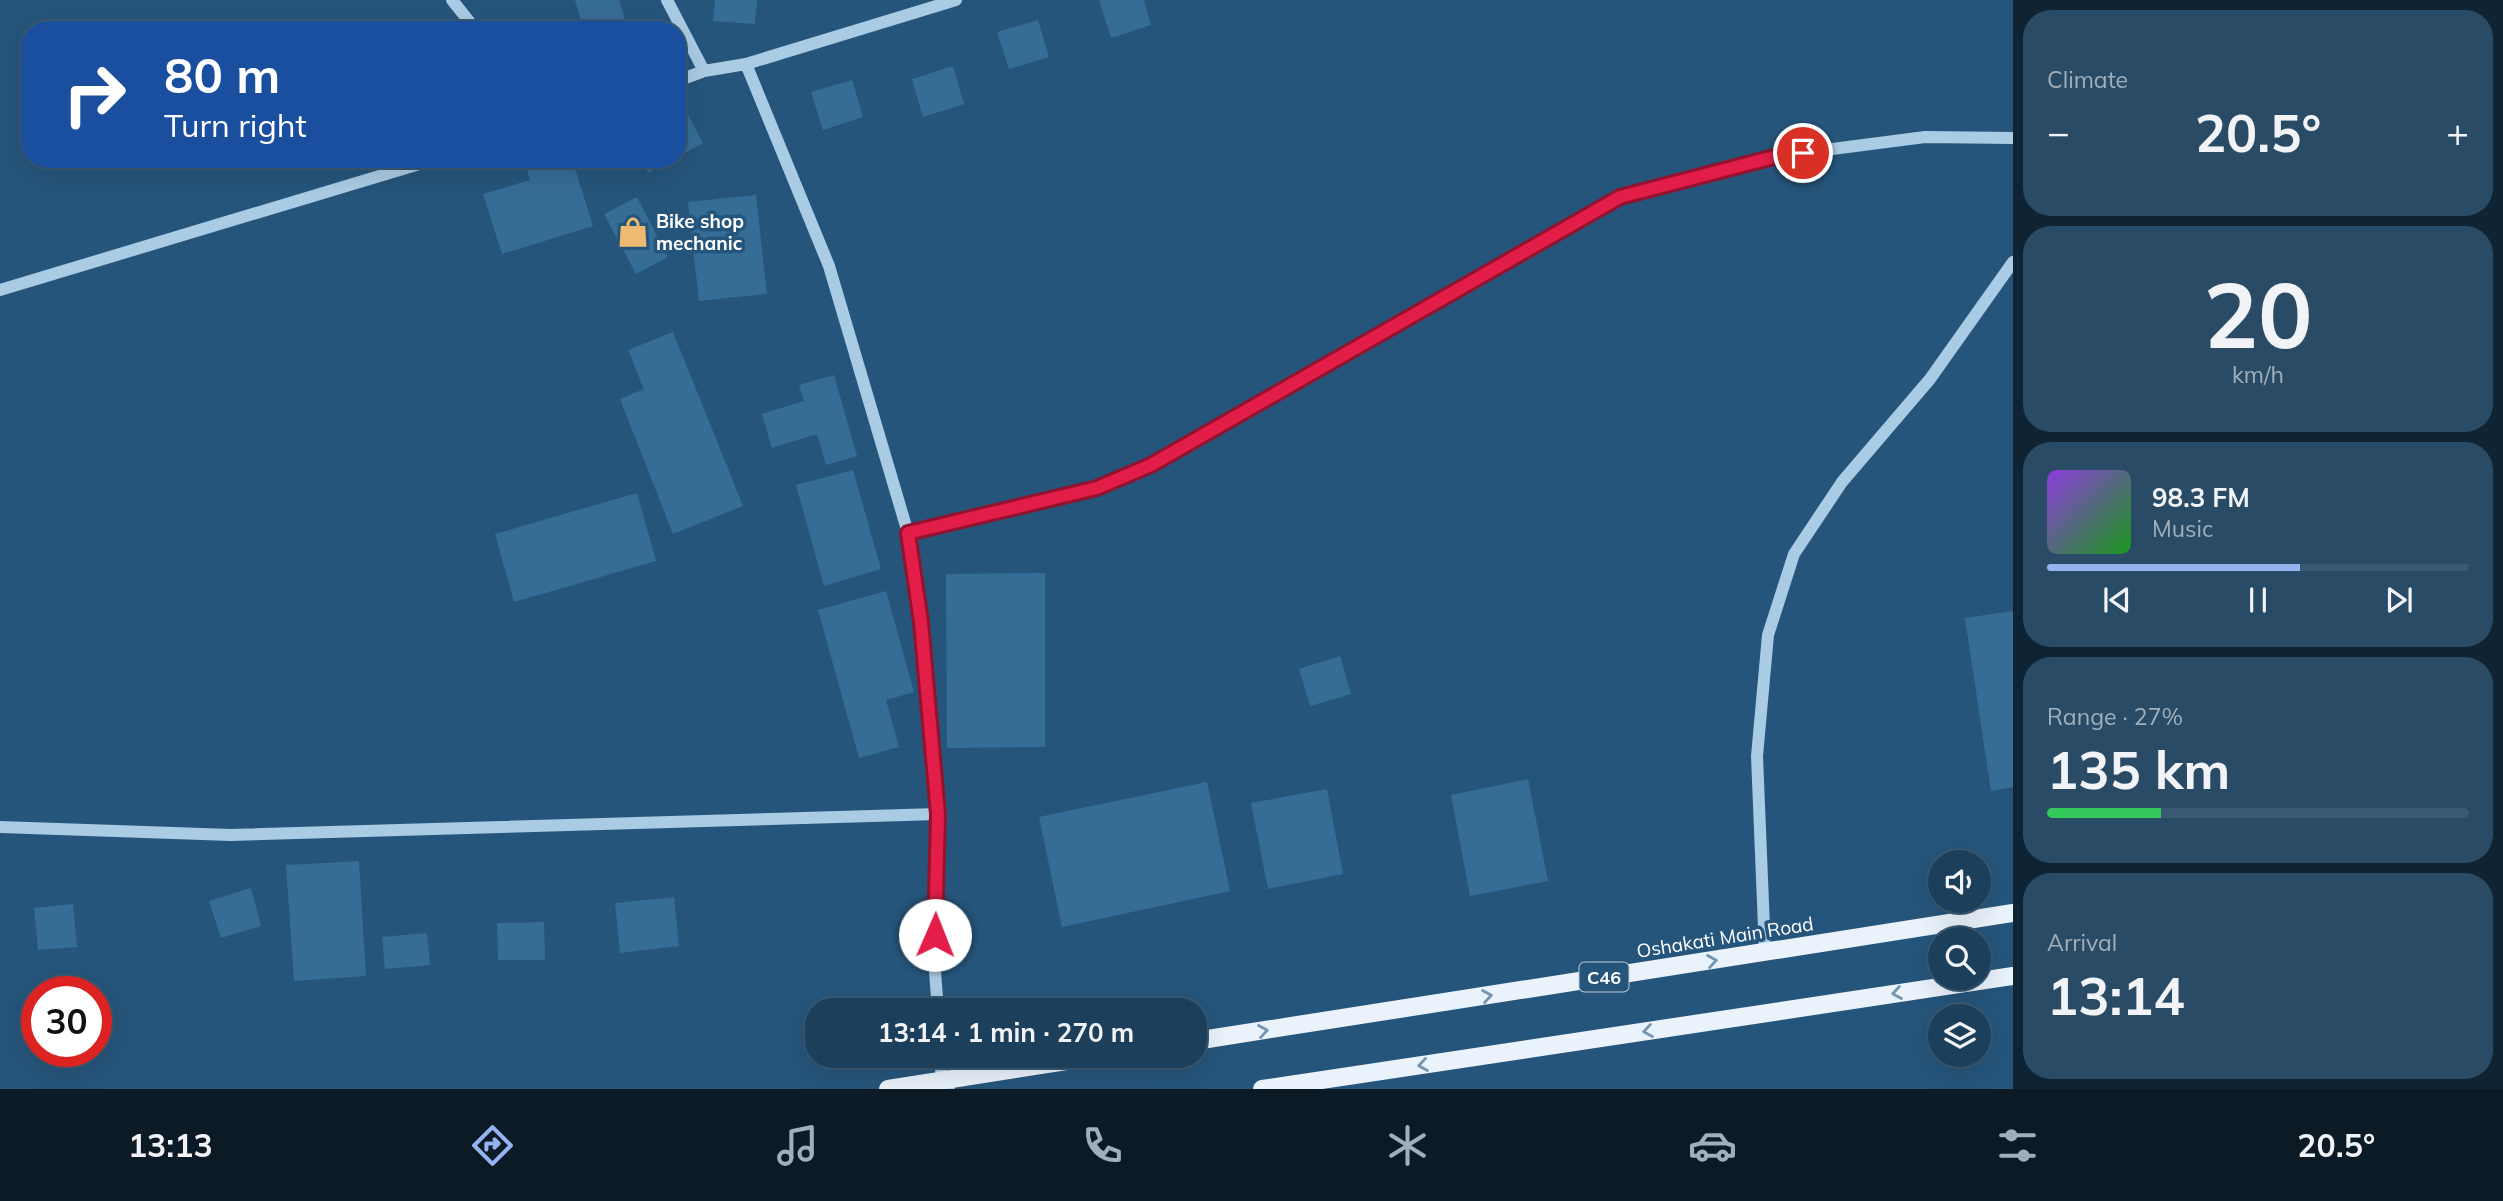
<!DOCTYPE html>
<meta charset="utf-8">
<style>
:root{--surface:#1c405c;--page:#294b65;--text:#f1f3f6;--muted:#a0afbb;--line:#3a5972;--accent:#95b2f1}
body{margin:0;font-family:Mulish,sans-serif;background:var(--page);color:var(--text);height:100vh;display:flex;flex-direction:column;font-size:26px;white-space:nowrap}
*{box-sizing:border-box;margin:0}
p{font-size:23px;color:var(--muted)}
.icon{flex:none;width:38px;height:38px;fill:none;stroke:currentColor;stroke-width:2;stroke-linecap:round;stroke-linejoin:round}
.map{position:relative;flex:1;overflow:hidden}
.side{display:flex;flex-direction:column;gap:10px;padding:10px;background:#0f2333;width:490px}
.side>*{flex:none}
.hud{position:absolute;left:21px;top:21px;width:665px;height:147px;border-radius:28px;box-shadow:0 7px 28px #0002,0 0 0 2px var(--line);background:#1a4fa0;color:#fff;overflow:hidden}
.tools{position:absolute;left:1928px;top:850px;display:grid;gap:14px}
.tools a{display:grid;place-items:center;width:63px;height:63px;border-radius:50%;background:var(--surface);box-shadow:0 7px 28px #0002,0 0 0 2px var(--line);font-size:35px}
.speed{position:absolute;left:21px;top:976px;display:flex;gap:14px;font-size:35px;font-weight:700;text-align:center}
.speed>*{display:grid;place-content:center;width:91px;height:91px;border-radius:50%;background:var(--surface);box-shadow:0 7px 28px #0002,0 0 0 2px var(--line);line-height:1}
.speed .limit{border:10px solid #d22;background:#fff;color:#111}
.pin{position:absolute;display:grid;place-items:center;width:60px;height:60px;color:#fff;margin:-30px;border:4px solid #fff;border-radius:50%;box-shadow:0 2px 7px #0007}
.me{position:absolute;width:77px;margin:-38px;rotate:1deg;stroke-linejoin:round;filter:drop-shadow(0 0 5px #0008)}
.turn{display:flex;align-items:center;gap:24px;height:147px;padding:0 28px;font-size:32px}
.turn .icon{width:91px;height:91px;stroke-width:2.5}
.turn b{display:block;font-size:49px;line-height:60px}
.big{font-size:52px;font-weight:700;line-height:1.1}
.side .tile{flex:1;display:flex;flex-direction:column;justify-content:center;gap:10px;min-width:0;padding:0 24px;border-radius:28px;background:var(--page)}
.side .dial{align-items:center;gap:0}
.dial b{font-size:91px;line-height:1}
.song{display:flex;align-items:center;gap:21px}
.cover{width:84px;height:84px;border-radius:10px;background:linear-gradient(135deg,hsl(270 70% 55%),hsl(120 70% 35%))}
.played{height:7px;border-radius:4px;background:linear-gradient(90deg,var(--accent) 60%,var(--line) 60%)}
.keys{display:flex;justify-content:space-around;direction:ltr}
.heat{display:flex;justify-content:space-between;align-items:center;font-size:38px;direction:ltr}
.charge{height:10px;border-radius:5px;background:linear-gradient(90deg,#34c759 27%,var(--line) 0)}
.trip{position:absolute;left:805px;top:998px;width:402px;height:70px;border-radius:28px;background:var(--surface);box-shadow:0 7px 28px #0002,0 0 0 2px var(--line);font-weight:700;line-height:70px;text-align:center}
.tabs{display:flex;height:112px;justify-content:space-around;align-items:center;background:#0b1a25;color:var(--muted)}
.tabs .icon{width:49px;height:49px}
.tabs .selected{color:var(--accent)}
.tabs b{font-size:32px;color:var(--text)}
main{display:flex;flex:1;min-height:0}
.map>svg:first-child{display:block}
</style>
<main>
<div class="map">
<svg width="2013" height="1089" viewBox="0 0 2013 1089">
<rect width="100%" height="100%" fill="#26557b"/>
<path fill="#366d97" d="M575,0h44l6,19 -41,11z
M715,0h42l-2,24 -42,-3z
M1099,0h45l7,25 -40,13z
M1038,20l11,37 -40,12 -12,-37z
M953,66l11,38 -41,13 -11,-38z
M852,80l11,37 -40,13 -12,-38z
M684,107l19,36 -26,14v-46z
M524,159h48l21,67 -91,28 -19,-60 47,-14z
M641,159h32l-25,14z
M756,195l11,99 -68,7 -11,-99z
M637,197l31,60 -32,17 -32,-60z
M673,332l70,174 -70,28 -53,-135 24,-10 -16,-39z
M834,375l23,81 -31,9 -9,-31 -45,14 -10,-34 42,-13 -5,-16z
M853,470l28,99 -57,17 -28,-101z
M637,493l19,68 -142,41 -19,-68z
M1045,573v174l-98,1 -1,-174z
M886,591l28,101 -28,8 13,47 -40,11 -41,-148z
M2013,611v176l-22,4 -26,-173z
M1340,656l11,38 -41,12 -11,-37z
M1528,779l20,102 -78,15 -19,-101z
M1207,782l23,109 -168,36 -23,-110z
M1327,789l16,85 -75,15 -17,-86z
M359,861l7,115 -72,5 -8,-116z
M251,888l10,38 -40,12 -12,-37z
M674,897l5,49 -59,7 -5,-50z
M73,904l4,43 -39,3 -4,-42z
M544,922l1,38h-47l-1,-37z
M427,933l3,32 -45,4 -3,-32z"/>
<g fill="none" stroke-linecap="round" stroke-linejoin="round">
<path stroke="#aacbe4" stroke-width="12" d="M452,0l24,30
M667,0l37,71
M746,64l83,202 79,267 13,89 17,192 -4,145 4,51
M677,81l27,-10 42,-7 210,-64
M0,290l436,-131
M908,533l189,-45 54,-23 469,-268 158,-41 147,-19 88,1
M0,827l231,8 707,-21
M1765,952l-8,-196 11,-121 26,-81 48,-72 88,-103 83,-117
M940,1055l2,26 7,8"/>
<path stroke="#eaf3fc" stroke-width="18" d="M1195,1041l818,-128
M888,1089l217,-34
M1262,1089l751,-113"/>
</g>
<defs><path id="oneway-chevron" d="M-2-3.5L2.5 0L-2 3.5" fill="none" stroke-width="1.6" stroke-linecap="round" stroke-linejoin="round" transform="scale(1.75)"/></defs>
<g stroke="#7494af">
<use href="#oneway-chevron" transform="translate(1712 961) rotate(-9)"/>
<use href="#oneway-chevron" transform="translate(1897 993) rotate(171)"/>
<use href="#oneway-chevron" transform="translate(1487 996) rotate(-9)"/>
<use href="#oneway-chevron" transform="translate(1263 1031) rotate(-9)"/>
<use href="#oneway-chevron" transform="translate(1648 1031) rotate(171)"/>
<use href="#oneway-chevron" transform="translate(1423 1065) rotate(171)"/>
</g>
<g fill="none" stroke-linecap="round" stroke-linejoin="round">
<defs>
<path id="route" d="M935,935l3,-121 -17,-192 -13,-89 189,-45 54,-23 469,-268 158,-41 25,-3"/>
</defs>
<use href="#route" stroke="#92132f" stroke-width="18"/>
<use href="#route" stroke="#e11d48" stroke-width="12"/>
</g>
<defs>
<symbol id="shop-bare" viewBox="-9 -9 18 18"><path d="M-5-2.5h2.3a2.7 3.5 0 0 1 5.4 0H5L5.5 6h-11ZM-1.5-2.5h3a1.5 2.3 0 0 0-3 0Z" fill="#edba6f" stroke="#26557b" stroke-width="2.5" paint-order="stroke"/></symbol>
</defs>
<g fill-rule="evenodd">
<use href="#shop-bare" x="611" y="210" width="44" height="44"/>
</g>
<g text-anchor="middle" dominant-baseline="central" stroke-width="7" stroke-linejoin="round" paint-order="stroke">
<rect fill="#26557b" stroke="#beccd7" stroke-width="2" x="1579.5" y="962.5" width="49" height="29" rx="5"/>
<g font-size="18" font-weight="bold" fill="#fff">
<text x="1604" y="977">C46</text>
</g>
<g font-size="19" font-weight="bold" fill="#fff" stroke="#26557b" text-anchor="start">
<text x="656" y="221">Bike shop<tspan x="656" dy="22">mechanic</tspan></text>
</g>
<g font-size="19" fill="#fff" stroke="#26557b">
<text transform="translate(1725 937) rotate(-9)">Oshakati Main Road</text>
</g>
</g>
</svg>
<div class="tools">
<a><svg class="icon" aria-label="sound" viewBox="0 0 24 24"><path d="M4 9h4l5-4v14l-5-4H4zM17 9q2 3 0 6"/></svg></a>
<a><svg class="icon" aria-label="search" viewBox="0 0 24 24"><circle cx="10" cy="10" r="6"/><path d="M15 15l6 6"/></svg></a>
<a><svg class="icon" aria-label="layers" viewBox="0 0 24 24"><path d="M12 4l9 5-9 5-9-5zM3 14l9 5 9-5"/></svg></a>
</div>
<div class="speed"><div class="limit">30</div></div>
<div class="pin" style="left:1803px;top:153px;background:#d93025"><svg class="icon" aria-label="arrive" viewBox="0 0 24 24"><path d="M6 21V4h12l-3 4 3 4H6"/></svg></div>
<svg class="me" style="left:935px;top:935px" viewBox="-20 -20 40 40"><circle r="19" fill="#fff"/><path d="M0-13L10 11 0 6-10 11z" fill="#e11d48"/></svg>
<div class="trip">13:14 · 1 min · 270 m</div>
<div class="hud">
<div class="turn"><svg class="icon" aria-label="right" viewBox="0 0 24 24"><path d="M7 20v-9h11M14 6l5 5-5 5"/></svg><div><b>80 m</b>Turn right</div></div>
</div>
</div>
<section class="side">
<div class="tile"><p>Climate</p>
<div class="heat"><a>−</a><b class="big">20.5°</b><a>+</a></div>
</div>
<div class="tile dial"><b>20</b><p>km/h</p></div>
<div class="tile">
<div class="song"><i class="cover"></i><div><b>98.3 FM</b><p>Music</p></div></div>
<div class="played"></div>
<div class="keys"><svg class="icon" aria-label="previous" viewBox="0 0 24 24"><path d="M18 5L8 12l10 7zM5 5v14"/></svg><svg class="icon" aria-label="pause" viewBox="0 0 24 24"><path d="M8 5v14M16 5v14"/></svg><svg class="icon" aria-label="next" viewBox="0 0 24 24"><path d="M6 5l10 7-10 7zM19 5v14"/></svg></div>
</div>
<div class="tile"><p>Range · 27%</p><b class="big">135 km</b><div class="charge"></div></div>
<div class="tile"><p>Arrival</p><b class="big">13:14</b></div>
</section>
</main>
<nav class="tabs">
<b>13:13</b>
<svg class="icon selected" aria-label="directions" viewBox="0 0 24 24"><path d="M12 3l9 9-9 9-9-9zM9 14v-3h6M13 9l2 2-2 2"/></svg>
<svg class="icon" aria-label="music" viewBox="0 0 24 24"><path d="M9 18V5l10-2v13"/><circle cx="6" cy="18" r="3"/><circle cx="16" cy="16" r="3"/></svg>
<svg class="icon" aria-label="phone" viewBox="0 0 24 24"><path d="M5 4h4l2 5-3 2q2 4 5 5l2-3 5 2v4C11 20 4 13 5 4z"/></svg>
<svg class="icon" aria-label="climate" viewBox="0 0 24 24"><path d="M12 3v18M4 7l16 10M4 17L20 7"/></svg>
<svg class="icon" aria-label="car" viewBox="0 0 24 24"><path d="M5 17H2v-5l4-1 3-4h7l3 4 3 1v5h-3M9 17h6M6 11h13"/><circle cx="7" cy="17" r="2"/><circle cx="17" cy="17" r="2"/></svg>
<svg class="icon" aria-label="filters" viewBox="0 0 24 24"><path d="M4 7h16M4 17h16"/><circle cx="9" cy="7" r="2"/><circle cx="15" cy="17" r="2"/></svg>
<b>20.5°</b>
</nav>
